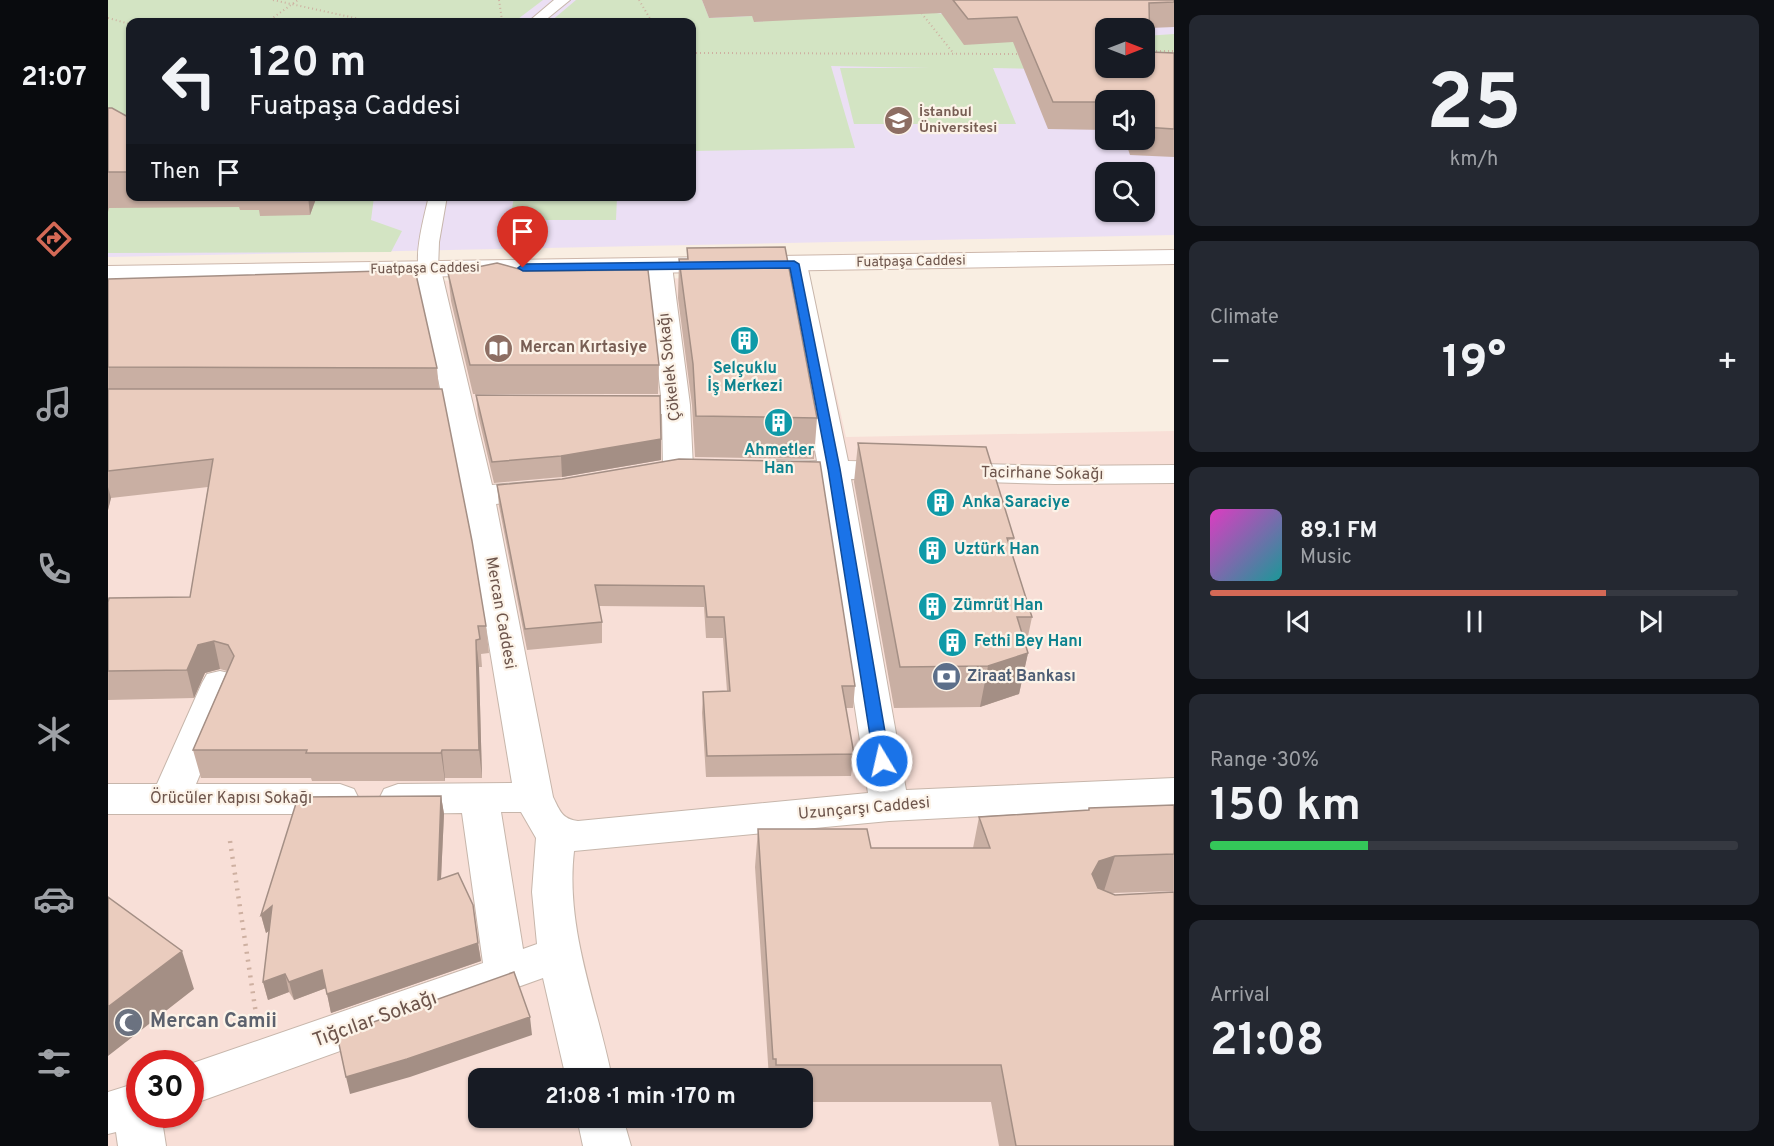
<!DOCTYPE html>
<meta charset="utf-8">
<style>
:root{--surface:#171b24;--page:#242831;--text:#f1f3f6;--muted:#9ea1a6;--line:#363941;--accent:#d46956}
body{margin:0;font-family:Overpass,sans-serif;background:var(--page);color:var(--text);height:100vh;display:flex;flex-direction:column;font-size:22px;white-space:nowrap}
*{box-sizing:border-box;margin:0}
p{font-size:20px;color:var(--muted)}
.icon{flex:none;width:33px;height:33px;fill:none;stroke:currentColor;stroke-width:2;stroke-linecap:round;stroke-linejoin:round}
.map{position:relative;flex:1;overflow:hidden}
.panel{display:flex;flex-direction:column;gap:15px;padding:15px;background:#0d0f14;width:600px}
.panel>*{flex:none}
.banner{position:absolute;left:18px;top:18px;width:570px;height:183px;border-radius:12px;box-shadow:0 2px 4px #0004;background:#171b24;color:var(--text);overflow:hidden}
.needle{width:39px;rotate:90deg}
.controls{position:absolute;left:987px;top:18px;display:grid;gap:12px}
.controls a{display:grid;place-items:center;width:60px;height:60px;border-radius:12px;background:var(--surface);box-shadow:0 2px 4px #0004;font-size:30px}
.speed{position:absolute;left:18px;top:1050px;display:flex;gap:12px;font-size:30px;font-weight:700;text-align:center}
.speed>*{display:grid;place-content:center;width:78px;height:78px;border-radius:50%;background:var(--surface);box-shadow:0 2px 4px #0004;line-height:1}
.speed .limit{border:9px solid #d22;background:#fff;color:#111}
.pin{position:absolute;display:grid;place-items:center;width:51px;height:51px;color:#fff;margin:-62px -26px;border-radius:50% 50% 50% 0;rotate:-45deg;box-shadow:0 0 6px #0007}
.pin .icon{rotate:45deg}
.me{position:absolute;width:66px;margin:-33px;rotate:351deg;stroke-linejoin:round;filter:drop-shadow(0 0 4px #0008)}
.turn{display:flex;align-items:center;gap:21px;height:126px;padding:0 24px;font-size:27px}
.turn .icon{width:78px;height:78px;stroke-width:2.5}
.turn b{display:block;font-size:42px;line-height:51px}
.then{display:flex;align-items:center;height:57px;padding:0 24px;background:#0003;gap:12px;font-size:22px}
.big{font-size:45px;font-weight:700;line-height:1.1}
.panel .tile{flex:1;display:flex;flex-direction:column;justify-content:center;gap:9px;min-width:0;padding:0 21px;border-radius:12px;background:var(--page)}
.panel .dial{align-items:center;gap:0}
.dial b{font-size:78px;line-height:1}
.song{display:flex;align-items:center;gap:18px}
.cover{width:72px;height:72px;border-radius:9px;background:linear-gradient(135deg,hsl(310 70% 55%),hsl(180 70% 35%))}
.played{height:6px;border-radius:3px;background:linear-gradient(90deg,var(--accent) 75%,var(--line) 75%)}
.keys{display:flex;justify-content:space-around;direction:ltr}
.heat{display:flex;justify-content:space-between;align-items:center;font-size:33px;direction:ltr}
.charge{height:9px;border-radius:4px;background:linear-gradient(90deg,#34c759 30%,var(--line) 0)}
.trip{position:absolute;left:360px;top:1068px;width:345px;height:60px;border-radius:12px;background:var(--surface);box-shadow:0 2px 4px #0004;font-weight:700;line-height:60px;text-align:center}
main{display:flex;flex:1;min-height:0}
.dock{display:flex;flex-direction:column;width:108px;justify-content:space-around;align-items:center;background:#090b0e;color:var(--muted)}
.dock .icon{width:42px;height:42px}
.dock .on{color:var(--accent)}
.dock b{font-size:27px;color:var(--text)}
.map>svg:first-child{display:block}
</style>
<main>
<nav class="dock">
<b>21:07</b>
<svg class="icon on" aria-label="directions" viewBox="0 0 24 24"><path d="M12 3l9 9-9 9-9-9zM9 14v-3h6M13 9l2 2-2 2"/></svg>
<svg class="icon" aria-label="music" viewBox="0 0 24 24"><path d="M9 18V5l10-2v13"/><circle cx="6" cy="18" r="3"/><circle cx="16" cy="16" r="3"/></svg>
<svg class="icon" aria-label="phone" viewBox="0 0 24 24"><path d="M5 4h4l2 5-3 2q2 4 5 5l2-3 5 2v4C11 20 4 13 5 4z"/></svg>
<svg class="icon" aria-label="climate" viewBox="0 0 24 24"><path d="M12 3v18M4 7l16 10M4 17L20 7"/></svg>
<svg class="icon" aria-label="car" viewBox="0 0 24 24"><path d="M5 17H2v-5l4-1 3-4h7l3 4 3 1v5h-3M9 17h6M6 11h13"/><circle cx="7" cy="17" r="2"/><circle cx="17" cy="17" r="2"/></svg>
<svg class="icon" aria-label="filters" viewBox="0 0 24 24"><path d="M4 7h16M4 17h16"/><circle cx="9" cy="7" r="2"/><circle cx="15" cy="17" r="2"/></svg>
</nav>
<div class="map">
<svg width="1066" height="1146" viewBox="0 0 1066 1146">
<rect width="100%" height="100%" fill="#f9eee2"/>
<path fill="#f8dfd7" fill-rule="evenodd" d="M702,277l36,160 328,-6v715h-1066v-862zM32,1064h50v50h-50zM370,1078h324v40h-324z"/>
<path fill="#ebdff4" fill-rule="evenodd" d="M0,0h1066v235l-1066,22zM22,22h562v174h-562zM998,28h38v40h-38zM998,100h38v40h-38zM998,172h38v40h-38z"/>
<path fill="#d3e4c3" d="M0,0h435l-29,22h-384v174l244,1 -3,23 31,11 -11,21 -283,1z
M468,0h126l7,18 43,-2 3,6 141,-15 209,31 1,30h38l1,-32 29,-2v37l-181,-3 23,56h-162l-14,-56h90l-99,-2 24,82 -163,3v-129h-142z
M406,197h103l-1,23h-106z"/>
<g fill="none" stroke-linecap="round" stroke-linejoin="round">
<defs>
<path id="lane" d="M446,0h16l-27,22h-15z
M321,196h18l-8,46 -1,28 -3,4h-14c-9,-14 4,-61 8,-78z"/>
<path id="street" d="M686,256l9,3 4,5 41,197 53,1 11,3 4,6 -4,6 -11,3 -50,-1 55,311 268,-12v28l-285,15 -315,30c-9,78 23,152 38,227h-46l-23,-100 -353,127v-41l293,-101 -21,-150 -64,1 -14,-5 -5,-10 5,-10 14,-5 114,-1 -42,-253 -55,-260 4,-5 9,-3 9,3 4,5 51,215 51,-4 11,2 4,7 -4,7 -58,7 57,293c7,14 9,22 25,24l290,-28 -48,-314 -44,-1 -11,-3 -4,-6 4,-6 11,-3 41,1 -36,-197 4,-5zM393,812h20l15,26 -4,54 5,52 -14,5z
M551,258l9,3 4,5 18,139 3,63 -4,6 -11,3 -11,-3 -4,-6 -1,-54h-45l-10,-3 -4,-6 4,-6 10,-3h44l-15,-130 4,-5z
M842,463l105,3 119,-1v18l-119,1 -105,-3 -11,-3 -4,-6 4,-6z
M112,671l13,3 5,9 -42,101h144l14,5 5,10 -5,10 -14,5h-232v-30h49l45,-101 5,-9z
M32,1082v32h21l5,32h-48l-2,-14 -8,2v-42z
M469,1118h46l8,28h-48z"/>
<path id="secondary" d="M1066,250v14l-1066,18v-16z"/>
</defs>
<use href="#lane" stroke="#c7b6ab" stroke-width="2"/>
<use href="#street" stroke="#c7b6ab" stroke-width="2"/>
<use href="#secondary" stroke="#cdb7ab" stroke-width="2"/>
<path stroke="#ceb0a1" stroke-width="2" stroke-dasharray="1 3" stroke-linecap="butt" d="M165,0l100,22
M391,0l3,20
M531,0l13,22
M811,10l35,44
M0,18l22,6
M159,22l31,-22
M1036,51h30
M584,53l329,1"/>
<path stroke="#ceb0a1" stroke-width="4.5" stroke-dasharray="2 6" stroke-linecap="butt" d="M122,841l26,173"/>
<use href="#lane" fill="#fff" fill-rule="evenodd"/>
<use href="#street" fill="#fff" fill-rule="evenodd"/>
<use href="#secondary" fill="#fff" fill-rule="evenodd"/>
</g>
<path fill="#c9afa3" d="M594,0h472v27l-24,1v24l24,1v104l-44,-2 -5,-15h19v-40h-38v30l-58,-1 -35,-87 -49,3 -23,-32 -187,9 -2,-6 -43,2z
M0,108l22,10v78h187l-7,19 -50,1 -1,-6h-19l-1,-3 -130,1 -1,4z
M579,248l130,170 -3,41 -119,-2 -3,-52 -14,-107 1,-39h8z
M340,273l211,92 -1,29h-185l-22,-93z
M0,279l329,89 2,21 47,237 3,27 -8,1 1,13h-3l3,111h-37v3h-133l-1,-3h-110l-8,-28 34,-79 -7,-2 -15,4 -11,25 -86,2v-98l82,-5 18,-110 -97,11 -3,12z
M368,395l185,44v21l-99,17 -68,6 -16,-68z
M750,443l156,95 -3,13 21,66 -6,29 2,7 -9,41 -39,13 -86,1 -40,-226z
M454,479l293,207 -2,22h-7l8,46 -3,22 -145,1 -4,-64 1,-21 24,-1 -4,-53h-17l-2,-31 -105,-1 3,16v21l-75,7 -28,-144 -2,-21z
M333,796l3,18 -3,65 37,64 3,18 -150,52 -5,-25 -32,12 -5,-8 -21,8 -5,-18 6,-51 -3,2 -5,-18z
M1066,805v86l-62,2 62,253h-175l-8,-44h-189v-24h-33l-14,-211 3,-38 113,19h102l6,-31 109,-7 1,-2z"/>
<path fill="#a48f85" d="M200,196h9l-7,19z
M553,439v21l-99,17 -1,-21z
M0,487l3,11 -3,12z
M368,640l3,27 3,111 -3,-28z
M106,641l6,28 -15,4 -11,25 -7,-28 11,-25z
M920,653l-9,41 -39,13 8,-41z
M334,750l3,28v3l-4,-28z
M333,796l3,18 -4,85 -2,-19z
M1007,856l-12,38 -15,5 4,-25 7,-13z
M164,906l5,19 -11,8 -5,-18z
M370,943l3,18 -150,52 -4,-19z
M74,951l12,38 -86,67v-49z
M214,970l4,18 -32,12 -5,-18z
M177,974l4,18 -21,8 -5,-18z
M422,1017l2,18 -122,42 -60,17 -4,-17z"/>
<path fill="#eaccbe" stroke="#a48f85" stroke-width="1.5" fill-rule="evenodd" d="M845,0h221v2l-25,1 1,49 24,1v76l-30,-2v-27h-38v2h-53l-36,-85 -49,2zM998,28h38v40h-38z
M0,108h4l18,10v54h-22z
M677,247l32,171 -121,-2 -3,-52 -14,-105h9l-1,-11z
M389,263l29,8 122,-1 11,95h-189l-22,-92z
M307,270l22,98 -329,-1v-88z
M0,389h334l30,152 14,85h-8l2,13 -4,1 3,110h-37l-1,3h-135l1,-3h-114l41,-94 -6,-11 -14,-4 -16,4 -11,25 -79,1v-69l1,-4 81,-1 23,-138 -105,12z
M368,395l184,1 1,43 -100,17 -69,6z
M750,443l128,4 28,91h-7l25,79h-15l11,36 -40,13 -88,1z
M571,459l141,3 35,224h-13l12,68 -147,2 -4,-64 27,-1 -6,-74h-17l-3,-31 -109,-1 7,37 -77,7 -28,-144 65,-6z
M333,796l-3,84 20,-7 15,32 5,38 -151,51 -5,-24 -33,12 -4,-8 -22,8 9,-76 -11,9 37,-118z
M1066,805v49l-59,2 -16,5 -7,13 6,14 17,7 59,-3v254h-158l-15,-81h-225v-6h-3l-15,-230h109l4,19h119l-11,-31 110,-7v-2z
M0,897l74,54 -74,56z
M406,972l16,45 -123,42 -61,18 -9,-42z"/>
<path fill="#1a73e8" stroke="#114b97" stroke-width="1.5" d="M686,261l5,3 41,205 50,292 -2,4h-12l-2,-4 -46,-292 -38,-201 -267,3 -5,-3 5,-4z"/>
<defs>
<symbol id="university-disc" viewBox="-11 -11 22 22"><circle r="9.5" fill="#8d6e63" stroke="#fcf3e8"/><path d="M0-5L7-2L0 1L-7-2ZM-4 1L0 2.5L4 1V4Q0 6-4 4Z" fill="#fff"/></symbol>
<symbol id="building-disc" viewBox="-11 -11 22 22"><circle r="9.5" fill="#0f9aa8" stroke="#fcf3e8"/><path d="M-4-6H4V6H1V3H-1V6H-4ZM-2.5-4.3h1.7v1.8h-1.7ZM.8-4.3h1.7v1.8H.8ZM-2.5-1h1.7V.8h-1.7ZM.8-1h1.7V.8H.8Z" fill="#fff"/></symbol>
<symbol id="library-disc" viewBox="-11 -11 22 22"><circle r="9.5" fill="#8d6e63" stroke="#fcf3e8"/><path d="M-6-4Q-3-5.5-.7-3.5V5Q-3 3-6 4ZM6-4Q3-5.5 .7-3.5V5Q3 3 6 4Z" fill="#fff"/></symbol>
<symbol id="bank-disc" viewBox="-11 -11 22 22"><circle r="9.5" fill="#5c6f8a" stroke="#fcf3e8"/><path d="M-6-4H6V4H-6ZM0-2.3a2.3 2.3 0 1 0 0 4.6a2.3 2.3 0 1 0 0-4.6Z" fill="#fff"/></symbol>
<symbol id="mosque-disc" viewBox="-11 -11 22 22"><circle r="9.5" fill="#6b7280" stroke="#fcf3e8"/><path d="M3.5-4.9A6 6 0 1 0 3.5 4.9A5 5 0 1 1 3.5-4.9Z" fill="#fff"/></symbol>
</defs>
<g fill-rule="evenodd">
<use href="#university-disc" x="774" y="104" width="33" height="33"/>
<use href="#building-disc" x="620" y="324" width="33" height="33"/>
<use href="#library-disc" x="374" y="332" width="33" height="33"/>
<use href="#building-disc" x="654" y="406" width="33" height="33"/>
<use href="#building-disc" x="816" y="486" width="33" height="33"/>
<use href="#building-disc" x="808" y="534" width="33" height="33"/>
<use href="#building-disc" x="808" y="590" width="33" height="33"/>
<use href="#building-disc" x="828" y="626" width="33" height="33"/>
<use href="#bank-disc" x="822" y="660" width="33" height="33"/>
<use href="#mosque-disc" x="4" y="1006" width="33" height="33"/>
</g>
<g text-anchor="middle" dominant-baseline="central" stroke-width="4.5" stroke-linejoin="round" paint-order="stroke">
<g font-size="14" font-weight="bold" fill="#785e54" stroke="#fcf3e8" text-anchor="start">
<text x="811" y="112">İstanbul<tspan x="811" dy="16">Üniversitesi</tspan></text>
</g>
<g font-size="14" fill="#6d554c" stroke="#fcf3e8">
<text transform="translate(803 262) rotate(-1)">Fuatpaşa Caddesi</text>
<text transform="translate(317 269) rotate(-1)">Fuatpaşa Caddesi</text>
</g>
<g font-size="16" font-weight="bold" fill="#785e54" stroke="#fcf3e8" text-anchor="start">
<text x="412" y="348">Mercan Kırtasiye</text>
</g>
<g font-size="16" fill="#6d554c" stroke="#fcf3e8">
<text transform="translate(562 367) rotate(-96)">Çökelek Sokağı</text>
<text transform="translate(934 474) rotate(1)">Tacirhane Sokağı</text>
<text transform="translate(392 613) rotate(80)">Mercan Caddesi</text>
<text x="123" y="799">Örücüler Kapısı Sokağı</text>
<text transform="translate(756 809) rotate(-5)">Uzunçarşı Caddesi</text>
</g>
<g font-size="16" font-weight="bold" fill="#0d838f" stroke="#fcf3e8" text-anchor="start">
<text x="637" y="369" text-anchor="middle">Selçuklu<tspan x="637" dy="18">İş Merkezi</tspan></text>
<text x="671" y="451" text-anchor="middle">Ahmetler<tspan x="671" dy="18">Han</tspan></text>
<text x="854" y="503">Anka Saraciye</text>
<text x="846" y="550">Uztürk Han</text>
<text x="845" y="606">Zümrüt Han</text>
<text x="866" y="642">Fethi Bey Hanı</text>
</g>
<g font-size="16" font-weight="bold" fill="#4e5e75" stroke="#fcf3e8" text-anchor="start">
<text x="859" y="677">Ziraat Bankası</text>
</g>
<g font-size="20" fill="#6d554c" stroke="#fcf3e8">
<text transform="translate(267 1020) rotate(-20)">Tığcılar Sokağı</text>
</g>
<g font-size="20" font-weight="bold" fill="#5b616d" stroke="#fcf3e8" text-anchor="start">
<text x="42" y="1022">Mercan Camii</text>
</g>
</g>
</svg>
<div class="controls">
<a><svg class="needle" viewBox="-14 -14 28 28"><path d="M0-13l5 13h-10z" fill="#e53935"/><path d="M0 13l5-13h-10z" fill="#9ea1a6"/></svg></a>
<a><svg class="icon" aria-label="sound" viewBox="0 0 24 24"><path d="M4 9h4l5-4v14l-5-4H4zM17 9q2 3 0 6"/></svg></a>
<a><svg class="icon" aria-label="search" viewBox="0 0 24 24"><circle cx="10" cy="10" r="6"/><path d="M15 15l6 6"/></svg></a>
</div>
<div class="speed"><div class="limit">30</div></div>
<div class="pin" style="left:415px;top:268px;background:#d93025"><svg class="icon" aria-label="arrive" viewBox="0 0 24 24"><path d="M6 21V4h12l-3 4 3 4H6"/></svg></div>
<svg class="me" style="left:774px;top:761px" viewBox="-20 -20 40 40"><circle r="17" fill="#1a73e8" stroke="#fff" stroke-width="3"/><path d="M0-11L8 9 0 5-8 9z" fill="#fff"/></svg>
<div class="trip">21:08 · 1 min · 170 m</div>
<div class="banner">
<div class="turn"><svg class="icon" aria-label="left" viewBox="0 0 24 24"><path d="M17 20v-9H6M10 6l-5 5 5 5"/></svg><div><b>120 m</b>Fuatpaşa Caddesi</div></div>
<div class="then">Then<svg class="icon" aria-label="arrive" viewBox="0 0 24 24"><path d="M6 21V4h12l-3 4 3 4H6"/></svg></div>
</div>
</div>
<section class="panel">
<div class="tile dial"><b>25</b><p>km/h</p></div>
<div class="tile"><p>Climate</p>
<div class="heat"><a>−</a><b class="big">19°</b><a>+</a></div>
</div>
<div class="tile">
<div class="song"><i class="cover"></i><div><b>89.1 FM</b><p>Music</p></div></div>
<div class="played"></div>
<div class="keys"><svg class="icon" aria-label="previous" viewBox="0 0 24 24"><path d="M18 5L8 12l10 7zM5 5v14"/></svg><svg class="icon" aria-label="pause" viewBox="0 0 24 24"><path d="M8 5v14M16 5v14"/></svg><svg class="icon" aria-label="next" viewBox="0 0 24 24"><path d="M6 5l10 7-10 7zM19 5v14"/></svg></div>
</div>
<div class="tile"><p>Range · 30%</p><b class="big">150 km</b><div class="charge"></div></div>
<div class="tile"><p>Arrival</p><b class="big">21:08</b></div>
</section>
</main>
